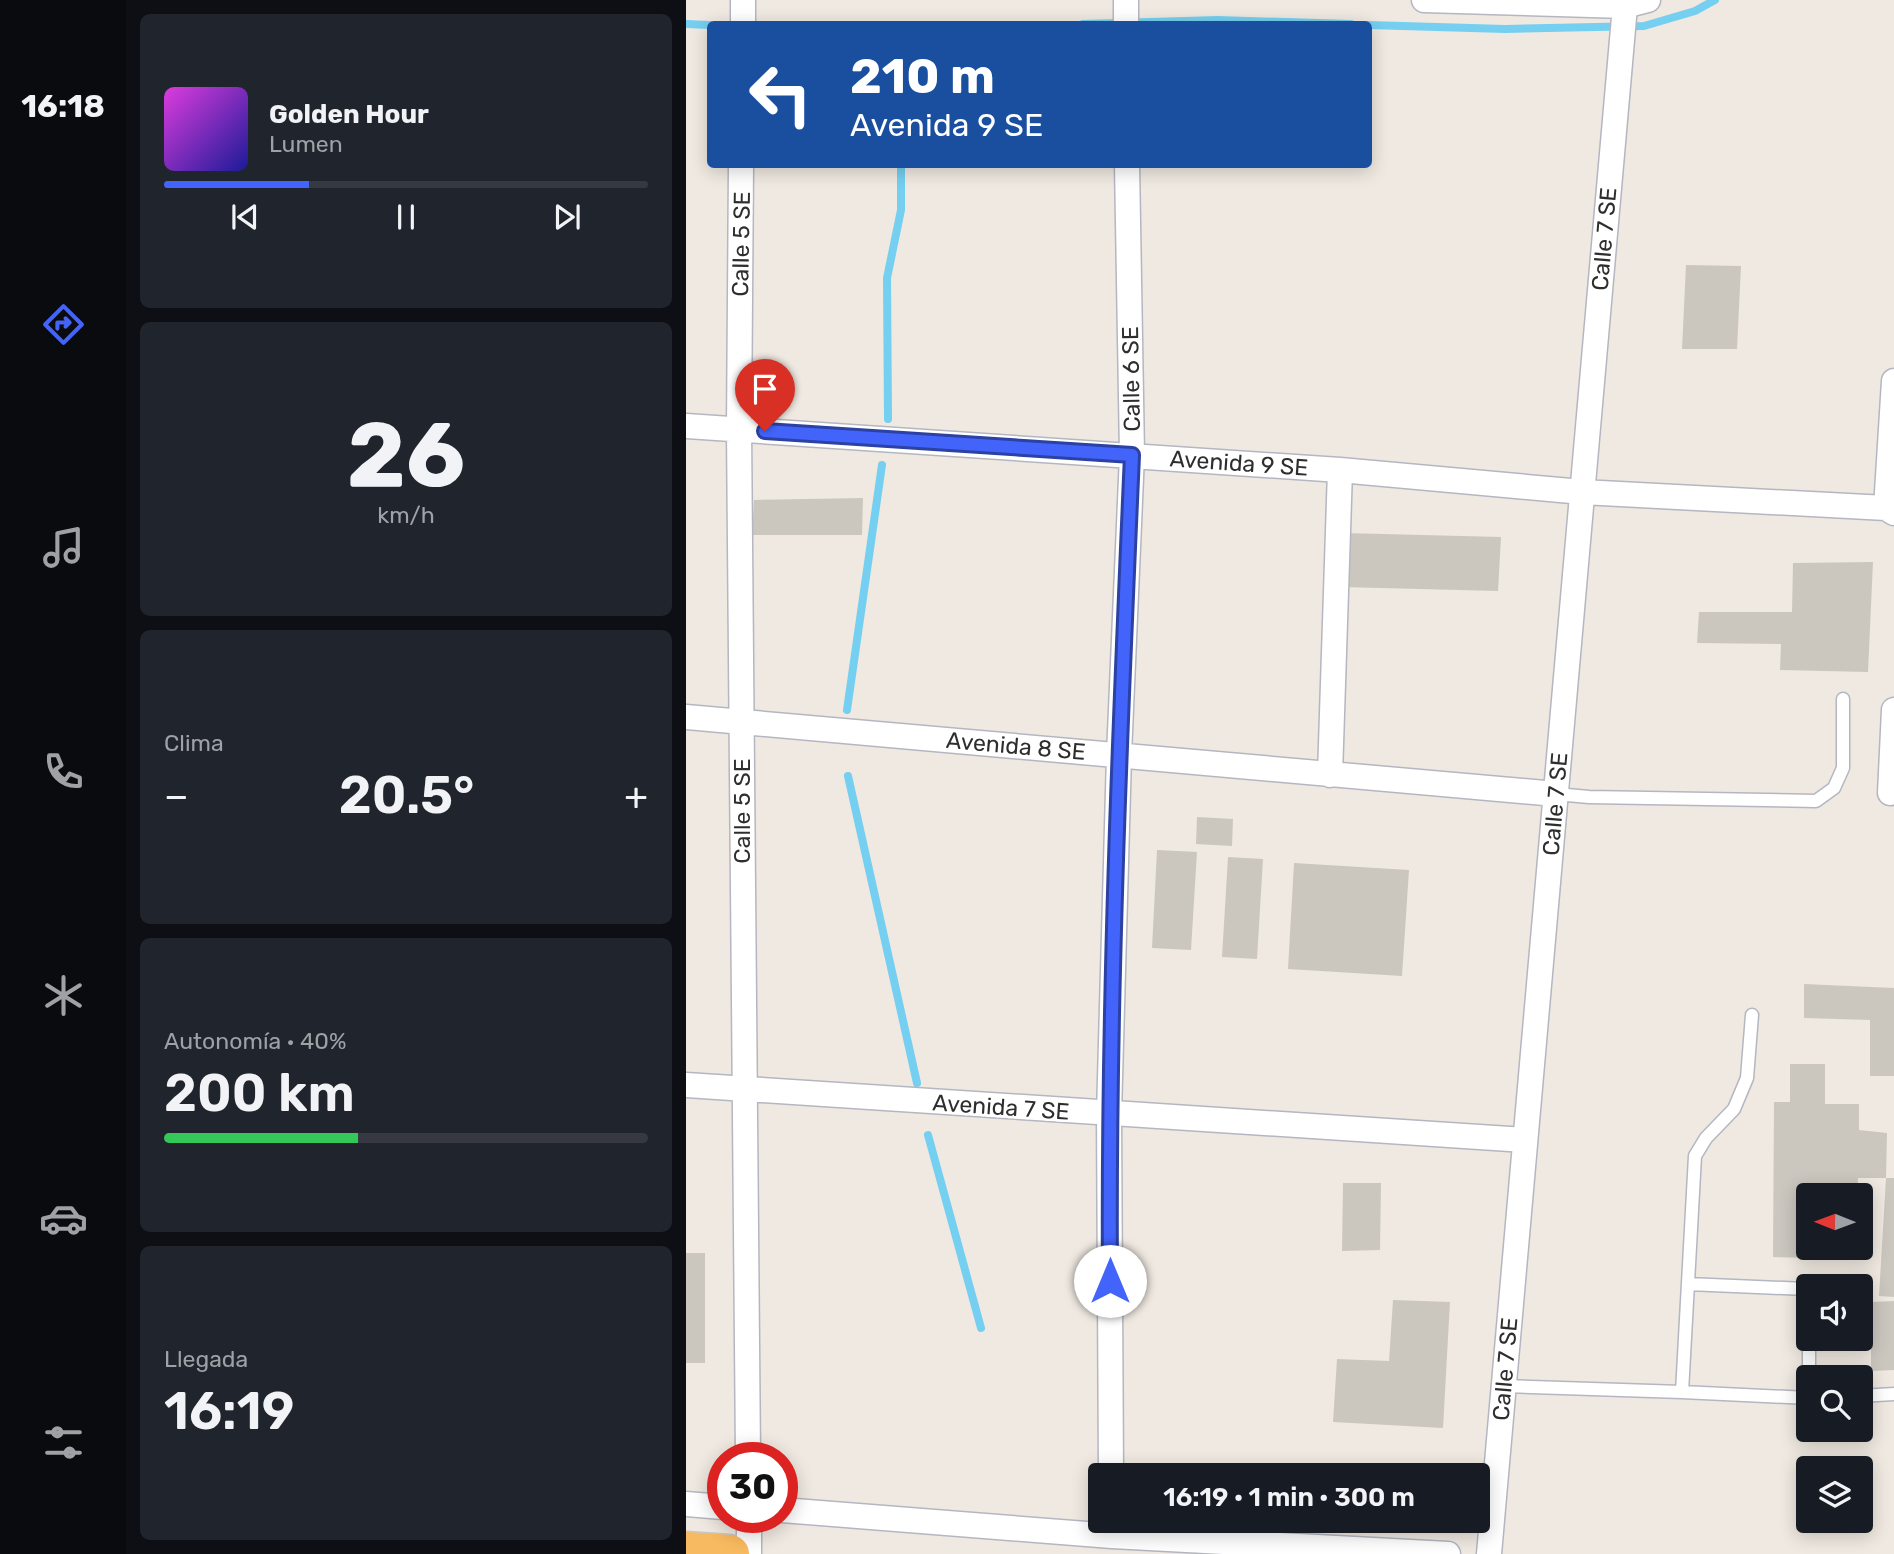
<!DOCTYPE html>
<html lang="es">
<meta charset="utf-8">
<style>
:root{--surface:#171b24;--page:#20242c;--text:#f1f3f6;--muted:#9ea1a6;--line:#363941;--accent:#4264fb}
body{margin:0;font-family:Rubik,sans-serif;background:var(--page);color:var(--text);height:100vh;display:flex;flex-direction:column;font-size:26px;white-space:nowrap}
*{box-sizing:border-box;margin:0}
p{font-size:23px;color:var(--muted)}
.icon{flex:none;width:38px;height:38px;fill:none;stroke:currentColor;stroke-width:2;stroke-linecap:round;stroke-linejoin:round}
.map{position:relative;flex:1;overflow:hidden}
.drawer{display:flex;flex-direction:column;gap:14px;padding:14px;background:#0d0f14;width:560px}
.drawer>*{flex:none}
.hud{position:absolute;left:21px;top:21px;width:665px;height:147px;border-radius:7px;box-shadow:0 4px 18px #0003;background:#1a4fa0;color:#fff;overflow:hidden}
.needle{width:46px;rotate:271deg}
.tools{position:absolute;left:1110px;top:1183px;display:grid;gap:14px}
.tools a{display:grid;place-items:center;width:77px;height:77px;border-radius:7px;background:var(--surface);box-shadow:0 4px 18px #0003;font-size:35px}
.speed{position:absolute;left:21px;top:1442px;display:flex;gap:14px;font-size:35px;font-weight:700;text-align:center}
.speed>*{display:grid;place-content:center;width:91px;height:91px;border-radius:50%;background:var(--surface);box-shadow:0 4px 18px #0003;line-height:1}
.speed .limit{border:10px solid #d22;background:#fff;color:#111}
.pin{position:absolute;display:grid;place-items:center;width:60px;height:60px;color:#fff;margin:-72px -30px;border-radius:50% 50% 50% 0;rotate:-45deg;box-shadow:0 0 7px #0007}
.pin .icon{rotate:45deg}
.me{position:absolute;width:77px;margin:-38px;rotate:0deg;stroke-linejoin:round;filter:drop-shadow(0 0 5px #0008)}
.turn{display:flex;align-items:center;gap:24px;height:147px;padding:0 28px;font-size:32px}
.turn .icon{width:91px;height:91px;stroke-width:2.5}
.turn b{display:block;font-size:49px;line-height:60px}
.big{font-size:52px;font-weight:600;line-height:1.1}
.drawer .widget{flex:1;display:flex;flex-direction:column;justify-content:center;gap:10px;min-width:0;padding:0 24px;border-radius:10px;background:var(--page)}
.drawer .dial{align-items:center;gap:0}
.dial b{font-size:91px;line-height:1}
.song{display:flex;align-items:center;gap:21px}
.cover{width:84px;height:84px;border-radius:10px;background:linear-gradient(135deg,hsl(300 70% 55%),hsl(240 70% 35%))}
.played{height:7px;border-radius:4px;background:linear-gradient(90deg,var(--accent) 30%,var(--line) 30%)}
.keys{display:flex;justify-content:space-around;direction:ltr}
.heat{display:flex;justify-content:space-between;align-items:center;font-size:38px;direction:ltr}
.charge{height:10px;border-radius:5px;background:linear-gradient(90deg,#34c759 40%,var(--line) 0)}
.trip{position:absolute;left:402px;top:1463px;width:402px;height:70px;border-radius:7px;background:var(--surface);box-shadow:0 4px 18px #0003;font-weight:600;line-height:70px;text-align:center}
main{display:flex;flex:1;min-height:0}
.tab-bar{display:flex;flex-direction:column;width:126px;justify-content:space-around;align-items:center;background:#090b0e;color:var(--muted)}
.tab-bar .icon{width:49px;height:49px}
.tab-bar .active{color:var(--accent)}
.tab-bar b{font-size:32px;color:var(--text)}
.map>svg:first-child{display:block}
</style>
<main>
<nav class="tab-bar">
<b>16:18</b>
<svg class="icon active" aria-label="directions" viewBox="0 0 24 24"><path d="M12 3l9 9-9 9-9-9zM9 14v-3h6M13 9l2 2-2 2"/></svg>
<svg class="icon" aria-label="music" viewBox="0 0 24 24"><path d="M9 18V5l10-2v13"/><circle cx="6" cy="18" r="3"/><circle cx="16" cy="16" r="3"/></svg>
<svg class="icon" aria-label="phone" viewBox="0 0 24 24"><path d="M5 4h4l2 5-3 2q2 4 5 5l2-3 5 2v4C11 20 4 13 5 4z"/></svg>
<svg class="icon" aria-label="climate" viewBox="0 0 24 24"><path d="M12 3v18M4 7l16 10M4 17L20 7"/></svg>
<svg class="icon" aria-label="car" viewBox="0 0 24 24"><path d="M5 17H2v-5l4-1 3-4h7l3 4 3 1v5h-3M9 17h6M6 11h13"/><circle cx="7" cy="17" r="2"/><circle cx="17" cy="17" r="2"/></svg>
<svg class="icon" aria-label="filters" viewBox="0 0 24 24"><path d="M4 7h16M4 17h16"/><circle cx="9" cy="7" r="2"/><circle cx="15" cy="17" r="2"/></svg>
</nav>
<section class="drawer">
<div class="widget">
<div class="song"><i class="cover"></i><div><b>Golden Hour</b><p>Lumen</p></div></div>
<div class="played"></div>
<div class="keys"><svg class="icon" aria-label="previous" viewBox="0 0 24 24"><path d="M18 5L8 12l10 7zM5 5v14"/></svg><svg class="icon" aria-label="pause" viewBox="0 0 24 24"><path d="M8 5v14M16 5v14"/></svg><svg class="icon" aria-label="next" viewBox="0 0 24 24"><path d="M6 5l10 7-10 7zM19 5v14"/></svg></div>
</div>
<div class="widget dial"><b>26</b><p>km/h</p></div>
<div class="widget"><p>Clima</p>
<div class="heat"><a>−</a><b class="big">20.5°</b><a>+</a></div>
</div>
<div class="widget"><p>Autonomía · 40%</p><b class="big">200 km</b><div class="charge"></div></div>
<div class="widget"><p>Llegada</p><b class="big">16:19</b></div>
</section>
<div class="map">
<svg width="1208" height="1554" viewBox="0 0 1208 1554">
<rect width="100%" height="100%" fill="#efe9e1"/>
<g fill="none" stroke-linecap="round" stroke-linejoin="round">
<path stroke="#75cff0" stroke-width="8" d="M0,24l24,1
M397,24l134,-4 134,4
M682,25l137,4 139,-3 51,-15 20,-11
M202,419l-1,-141 14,-68v-46
M161,710l35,-245
M162,776l69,307
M242,1135l53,193"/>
</g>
<path fill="#cbc7bf" d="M1000,265l55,1 -4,83h-55z
M177,498l-1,37h-110l2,-35z
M658,533l157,4 -3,54 -157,-4z
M1187,562l-5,110 -88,-2 1,-26 -84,-1 2,-31h93l1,-49z
M511,817l36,2 -1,27 -36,-2z
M471,850l40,2 -6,98 -39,-2z
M542,857l35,2 -6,100 -35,-2z
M608,863l115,7 -7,106 -114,-7z
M1118,984l90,4v88h-24v-56l-66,-2z
M1104,1064h35v40h34v26l28,3 -1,45h-28l-1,17h-49v53h5v10l-40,-1 1,-155h16z
M1200,1178h8v119l-15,-1z
M657,1183h38l-1,67 -38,1z
M0,1253h19v110h-19z
M707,1300l57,2 -7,126 -110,-6 4,-63 52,2z
M1208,1301v69l-23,1v-69z"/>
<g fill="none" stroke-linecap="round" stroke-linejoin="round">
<defs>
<path id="service" d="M870,794l33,3 227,4 18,-13 9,-20v-69
M1066,1015l-5,63 -13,31 -28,29 -11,18 -13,236 126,6
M1002,1284l118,5 2,7
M1123,1377v-38
M818,1386l178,6
M1174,1396l34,-2"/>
<path id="minor" d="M57,0v24
M738,0l201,6 23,-6
M440,24v-24
M55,164l-2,265 9,1029
M0,426l654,44 242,22 304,16 8,5
M1200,508l8,-127
M0,717l870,77
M644,775l10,-305
M1204,793l4,-83
M0,1085l839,55
M425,1475l-2,-361 10,-359 13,-300 -5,-291
M0,1504l37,3
M96,1510l330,26 336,18
M63,1517v37
M803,1554l136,-1548"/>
<path id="trunk" d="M0,1551l44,3"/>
</defs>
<use href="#service" stroke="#b4b7c1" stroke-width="15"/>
<use href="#minor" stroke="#b4b7c1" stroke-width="27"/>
<use href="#trunk" stroke="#c9c9c9" stroke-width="41"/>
<use href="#service" stroke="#fff" stroke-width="12"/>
<use href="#minor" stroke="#fff" stroke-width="24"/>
<use href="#trunk" stroke="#f8ba60" stroke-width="38"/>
</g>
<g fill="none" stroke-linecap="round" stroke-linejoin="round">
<defs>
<path id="route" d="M79,431l367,24c-12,275 -24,550 -22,826"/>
</defs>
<use href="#route" stroke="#2b41a3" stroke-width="18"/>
<use href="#route" stroke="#4264fb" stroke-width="12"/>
</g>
<g text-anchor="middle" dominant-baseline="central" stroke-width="5" stroke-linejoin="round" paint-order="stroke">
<g font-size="23" fill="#2e2e2e" stroke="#fff">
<text transform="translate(918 239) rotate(-85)">Calle 7 SE</text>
<text transform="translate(55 244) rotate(-89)">Calle 5 SE</text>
<text transform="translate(445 379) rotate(-91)">Calle 6 SE</text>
<text transform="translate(553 463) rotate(4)">Avenida 9 SE</text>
<text transform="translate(330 746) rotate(5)">Avenida 8 SE</text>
<text transform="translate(869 804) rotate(-85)">Calle 7 SE</text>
<text transform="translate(56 811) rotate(-90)">Calle 5 SE</text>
<text transform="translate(315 1107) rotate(4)">Avenida 7 SE</text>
<text transform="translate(819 1369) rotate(-85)">Calle 7 SE</text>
</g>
</g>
</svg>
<div class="tools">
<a><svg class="needle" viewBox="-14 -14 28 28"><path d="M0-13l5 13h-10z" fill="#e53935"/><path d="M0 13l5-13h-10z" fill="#9ea1a6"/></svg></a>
<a><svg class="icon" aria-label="sound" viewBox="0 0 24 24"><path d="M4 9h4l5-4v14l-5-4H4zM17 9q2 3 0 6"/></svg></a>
<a><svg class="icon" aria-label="search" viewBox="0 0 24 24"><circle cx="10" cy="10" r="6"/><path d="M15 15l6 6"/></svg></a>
<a><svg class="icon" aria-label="layers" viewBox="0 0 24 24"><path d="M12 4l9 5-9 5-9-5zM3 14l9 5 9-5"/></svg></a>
</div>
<div class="speed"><div class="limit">30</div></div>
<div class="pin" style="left:79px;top:431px;background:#d93025"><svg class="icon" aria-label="arrive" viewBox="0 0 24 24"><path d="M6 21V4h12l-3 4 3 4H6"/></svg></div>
<svg class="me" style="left:424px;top:1281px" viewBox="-20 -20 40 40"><circle r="19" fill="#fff"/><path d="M0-13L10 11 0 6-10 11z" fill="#4264fb"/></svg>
<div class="trip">16:19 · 1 min · 300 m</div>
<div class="hud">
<div class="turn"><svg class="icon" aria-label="left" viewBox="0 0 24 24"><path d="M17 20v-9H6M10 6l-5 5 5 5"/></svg><div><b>210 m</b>Avenida 9 SE</div></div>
</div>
</div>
</main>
